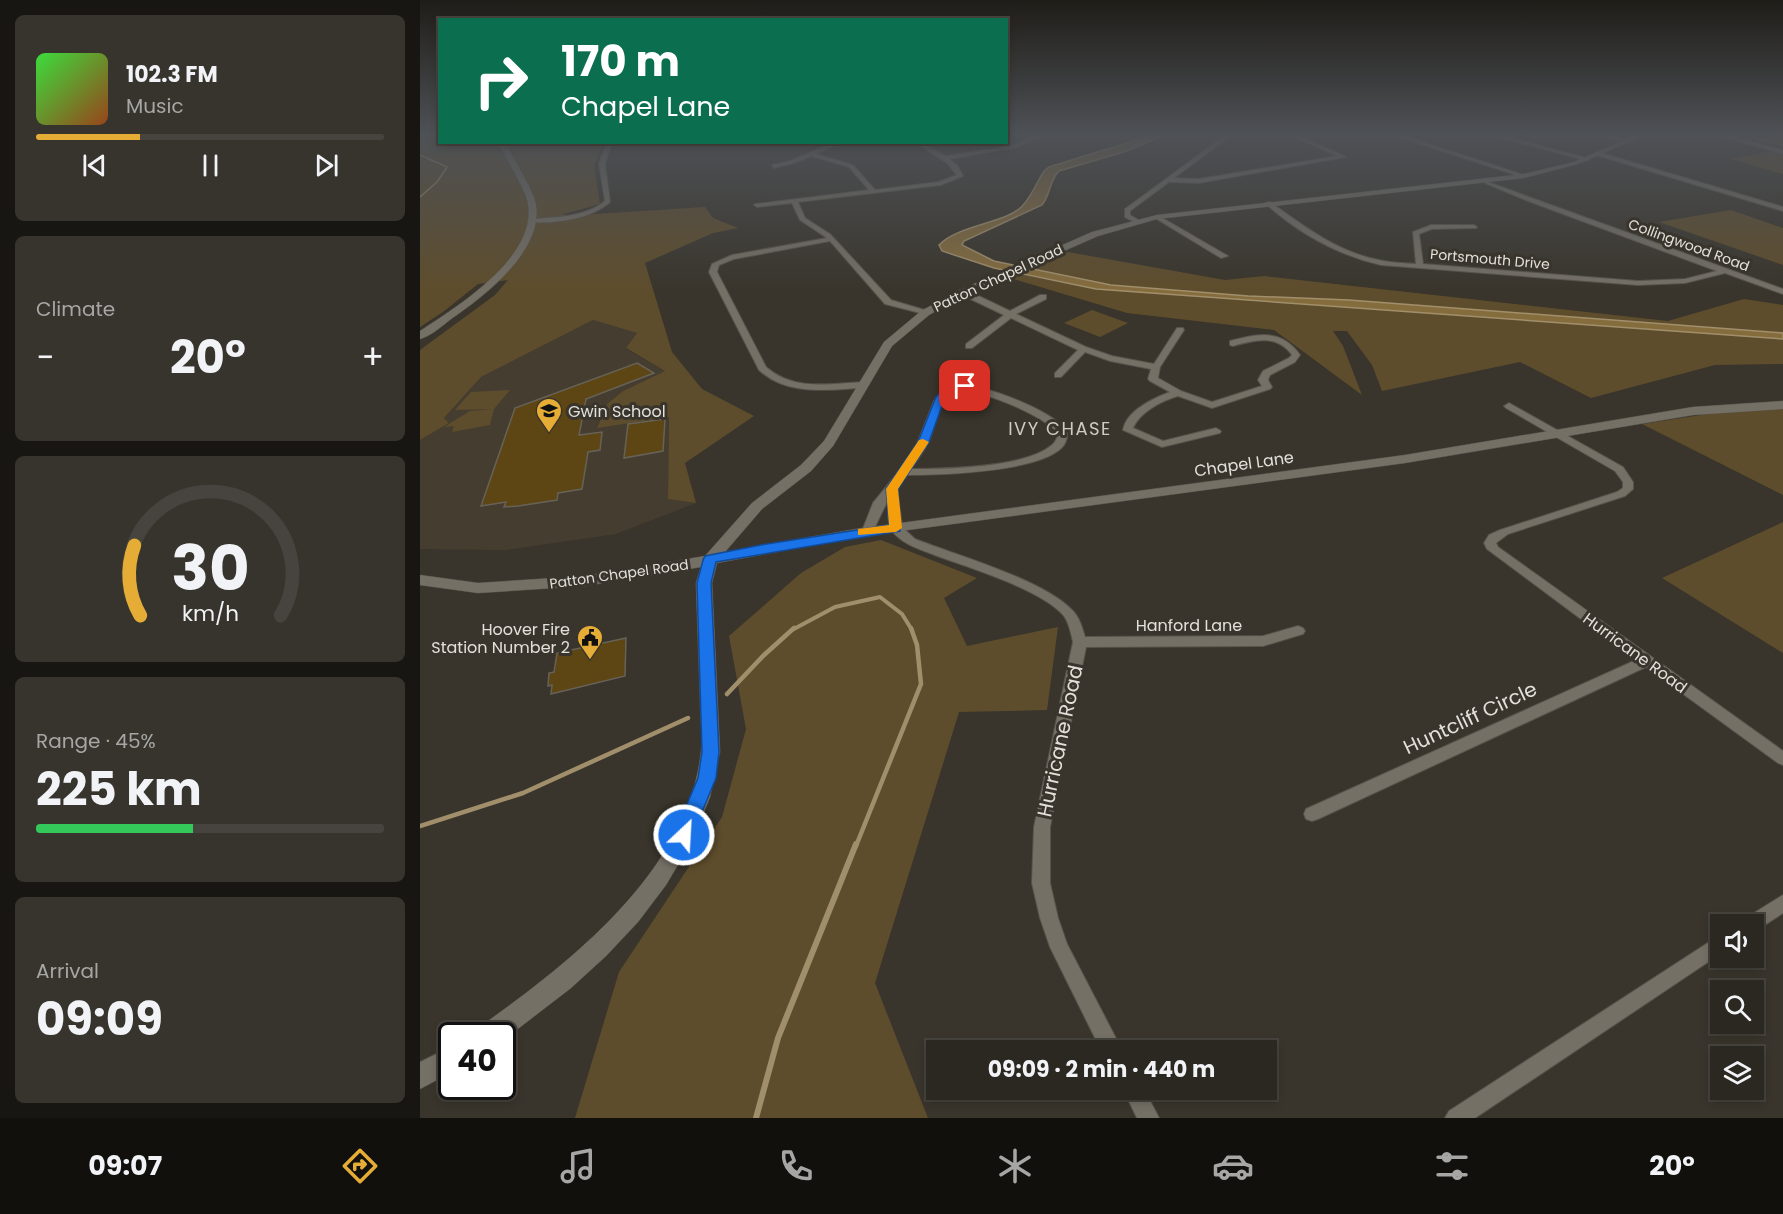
<!DOCTYPE html>
<meta charset="utf-8">
<style>
:root{--surface:#2b2821;--page:#37342e;--text:#f1f3f6;--muted:#a6a6a5;--line:#47443f;--accent:#e5ad35}
body{margin:0;font-family:Poppins,sans-serif;background:var(--page);color:var(--text);height:100vh;display:flex;flex-direction:column;font-size:22px;white-space:nowrap}
*{box-sizing:border-box;margin:0}
p{font-size:20px;color:var(--muted)}
.icon{flex:none;width:33px;height:33px;fill:none;stroke:currentColor;stroke-width:2;stroke-linecap:round;stroke-linejoin:round}
.map{position:relative;flex:1;overflow:hidden}
.panel{display:flex;flex-direction:column;gap:15px;padding:15px;background:#181612;width:420px}
.panel>*{flex:none}
.guide{position:absolute;left:18px;top:18px;width:570px;height:126px;border-radius:0px;box-shadow:0 3px 9px #0003,0 0 0 2px var(--line);background:#0b6e4f;color:#fff;overflow:hidden}
.buttons{position:absolute;left:1290px;top:914px;display:grid;gap:12px}
.buttons a{display:grid;place-items:center;width:54px;height:54px;border-radius:0px;background:var(--surface);box-shadow:0 3px 9px #0003,0 0 0 2px var(--line);font-size:30px}
.speed{position:absolute;left:18px;top:1022px;display:flex;gap:12px;font-size:30px;font-weight:700;text-align:center}
.speed>*{display:grid;place-content:center;width:78px;height:78px;border-radius:50%;background:var(--surface);box-shadow:0 3px 9px #0003,0 0 0 2px var(--line);line-height:1}
.speed .limit{border:3px solid #111;border-radius:9px;background:#fff;color:#111}
.pin{position:absolute;display:grid;place-items:center;width:51px;height:51px;color:#fff;margin:-26px;border-radius:12px;box-shadow:0 3px 9px #0006}
.me{position:absolute;width:66px;margin:-33px;rotate:25deg;stroke-linejoin:round;filter:drop-shadow(0 0 4px #0008)}
.turn{display:flex;align-items:center;gap:21px;height:126px;padding:0 24px;font-size:27px}
.turn .icon{width:78px;height:78px;stroke-width:2.5}
.turn b{display:block;font-size:42px;line-height:51px}
.big{font-size:45px;font-weight:700;line-height:1.1}
.panel .tile{flex:1;display:flex;flex-direction:column;justify-content:center;gap:9px;min-width:0;padding:0 21px;border-radius:9px;background:var(--page)}
.panel .dial{align-items:center;gap:0}
.dial svg{height:156px;overflow:visible;fill:none;stroke:var(--line);stroke-width:7;stroke-linecap:round;text-anchor:middle}
.dial text{fill:var(--text);stroke:none}
.song{display:flex;align-items:center;gap:18px}
.cover{width:72px;height:72px;border-radius:9px;background:linear-gradient(135deg,hsl(120 70% 55%),hsl(20 70% 35%))}
.played{height:6px;border-radius:3px;background:linear-gradient(90deg,var(--accent) 30%,var(--line) 30%)}
.keys{display:flex;justify-content:space-around;direction:ltr}
.heat{display:flex;justify-content:space-between;align-items:center;font-size:33px;direction:ltr}
.charge{height:9px;border-radius:4px;background:linear-gradient(90deg,#34c759 45%,var(--line) 0)}
.trip{position:absolute;left:506px;top:1040px;width:351px;height:60px;border-radius:0px;background:var(--surface);box-shadow:0 3px 9px #0003,0 0 0 2px var(--line);font-weight:700;line-height:60px;text-align:center}
.tab-bar{display:flex;height:96px;justify-content:space-around;align-items:center;background:#11100d;color:var(--muted)}
.tab-bar .icon{width:42px;height:42px}
.tab-bar .selected{color:var(--accent)}
.tab-bar b{font-size:27px;color:var(--text)}
main{display:flex;flex:1;min-height:0}
.map>svg:first-child{display:block}
</style>
<main>
<section class="panel">
<div class="tile">
<div class="song"><i class="cover"></i><div><b>102.3 FM</b><p>Music</p></div></div>
<div class="played"></div>
<div class="keys"><svg class="icon" aria-label="previous" viewBox="0 0 24 24"><path d="M18 5L8 12l10 7zM5 5v14"/></svg><svg class="icon" aria-label="pause" viewBox="0 0 24 24"><path d="M8 5v14M16 5v14"/></svg><svg class="icon" aria-label="next" viewBox="0 0 24 24"><path d="M6 5l10 7-10 7zM19 5v14"/></svg></div>
</div>
<div class="tile"><p>Climate</p>
<div class="heat"><a>−</a><b class="big">20°</b><a>+</a></div>
</div>
<div class="tile dial"><svg viewBox="0 0 100 80">
<path d="M14 69A42 42 0 1 1 86 69"/>
<path d="M14 69A42 42 0 0 1 11 33" stroke="#e5ad35"/>
<text x="50" y="56" font-size="32" font-weight="700">30</text>
<text x="50" y="72" font-size="11">km/h</text>
</svg></div>
<div class="tile"><p>Range · 45%</p><b class="big">225 km</b><div class="charge"></div></div>
<div class="tile"><p>Arrival</p><b class="big">09:09</b></div>
</section>
<div class="map">
<svg width="1363" height="1118" viewBox="0 0 1363 1118">
<rect width="100%" height="100%" fill="#39352c"/>
<path fill="#453d2f" d="M173,320l44,13 -11,16 39,22 -42,20 -16,13 -10,23 72,-11 -1,82 28,5 -80,31 -110,16 -86,-1v-109l29,-17 -5,-5 37,-41z"/>
<path fill="#5e4d2c" d="M0,134h19l1,8 163,1 -9,23 6,38 -36,10 2,5 28,-5 111,-7 8,11 25,10 -25,5 -68,30 27,89 30,37 52,27 -69,47 11,40 -28,-4 1,-82 -72,11 10,-24 16,-13 42,-20 -39,-23 11,-15 -44,-13 -112,57 -37,41 5,5 -29,17v-90l75,-55 13,-15 -30,4 -35,28 -23,15z
M1352,151l11,2v21l-53,-15z
M1311,210l52,18v37l-124,-43z
M648,252l157,28 39,-4 404,45 76,-22 39,6v28l-434,-33 -101,-4 -137,-11 -83,-16z
M595,273l81,16 687,50v25l-68,1 -124,33 -71,-36 -138,29 -10,-26 -25,-34h-14l10,15 19,49 -88,-65 -147,-17 -120,-36z
M672,310l36,13 -28,14 -36,-14z
M90,390l-16,19 -4,16 -38,7 2,-6 -10,1 26,-16 24,-2 -39,1 16,-18z
M1334,407l29,2v86l-141,-71z
M1363,522v131l-121,-75z
M461,540l96,38 -33,20 23,48 91,-19 -11,83 -88,2 -84,271 53,135h-353l44,-146 103,-155 24,-88 -17,-93 72,-63 44,-26z"/>
<path fill="#856c3d" stroke="#a18f6c" stroke-width="1.5" d="M736,134h11l-40,17 -68,20c-10,10 -8,23 -17,34l-78,36 -2,4 32,16 117,24 137,11 101,4 434,33v6l-687,-50 -102,-21 -52,-17 -3,-6c20,-21 71,-22 85,-41 8,-9 13,-22 20,-33l5,-4z"/>
<g fill="none" stroke-linecap="round" stroke-linejoin="round">
<path stroke="#a18f6c" stroke-width="1.5" d="M0,155l27,12 -10,15 -17,15"/>
<path stroke="#a18f6c" stroke-width="4" d="M372,630l43,-23 45,-10 22,17 10,16"/>
<path stroke="#a18f6c" stroke-width="4.5" d="M307,694l36,-38 31,-28
M0,826l103,-33 165,-75
M436,846l65,-162 -4,-39 -6,-17"/>
<path stroke="#a18f6c" stroke-width="6" d="M336,1118l22,-80 78,-194"/>
</g>
<path fill="#5d4514" stroke="#676258" stroke-width="1.5" d="M1333,134h30v12l-31,-8z
M217,363l17,10 -68,26 -7,36 23,-3 -2,18 -12,2 -6,37 -24,4 -1,7 -39,6 -14,1 2,-5 -25,4 34,-98z
M245,419l-2,32 -39,7 4,-34z
M206,638l-1,38 -74,18 1,-9 -4,1 1,-13 5,-1 3,-19z"/>
<g fill="none" stroke-linecap="round" stroke-linejoin="round">
<defs>
<path id="minor" d="M619,134h7l-32,14 -65,11 8,6 6,11 -22,9 -143,17 7,16 25,16 61,66 37,11v4l-43,-11 -55,-63 -96,18 -15,6 -2,7 49,95c27,24 63,17 97,15l5,3c-7,4 -15,3 -23,4 -31,2 -62,3 -86,-19l-50,-98 3,-8 20,-9 95,-17 -27,-18 -8,-17 -35,4 -3,-2 1,-1 114,-14 -20,-23 -38,-11 -17,7 -20,5 -2,-3 18,-4 45,-19h8l-27,12 37,11 22,25 63,-8 19,-7 -10,-12 -33,-21 9,1 23,13 65,-10z
M807,134h6l-59,44 25,1 138,-23 -49,-22h7l51,23 -147,26 -30,-1 -39,29v4l10,6v2h-4l-11,-6v-8z
M970,134h8l129,42 -5,1z
M1068,134h9l93,25 -3,2z
M1173,134h10l28,7 -3,2z
M1293,134h9l61,16v4z
M187,142h5l-7,22 5,38c-19,17 -55,22 -79,20v-2l2,-1c24,-2 53,-2 72,-18l-6,-37z
M1178,152l185,55v4l-187,-56z
M1065,181l298,108v5l-58,-21 -40,10 -47,2 -257,-20c-43,-10 -83,-32 -116,-62l5,-1c34,24 67,50 109,58 12,3 25,3 37,4l-3,-32 18,-7h43l3,2 -1,1 -44,1 -13,5 4,30 215,17 47,-2 32,-8 -189,-70 -43,-18z
M735,216h4l69,40 -7,2 -66,-40z
M540,290h6l44,21 30,-16h6v4l-30,15 70,33 26,9 42,8 23,-36h6l1,2 -24,37 -2,11 23,13 31,11 50,-16 -4,-6 5,-9 26,-13 3,-3c-15,-21 -37,-15 -59,-9l-3,-1v-4c28,-7 51,-13 70,14l-5,7 -25,13 -2,5 4,7 -2,2 -58,19 -34,-12c-17,5 -38,16 -45,32l30,13 53,-13 5,3 -1,2 -58,14 -39,-17c3,-19 31,-32 47,-38l-20,-11 -2,-2 3,-10 -41,-8 -25,-9 -24,25h-6v-4l23,-23 -67,-32 -39,30h-6v-4l38,-29 -44,-21z
M536,365l4,3 1,16c31,4 88,25 108,48 -2,4 -3,10 -5,13 -19,27 -125,30 -157,30l-10,13 5,39 13,12c41,16 126,40 156,70 8,7 11,18 14,28l178,-1 35,-10 5,2 2,3 -2,3 -40,12 -177,1 -36,180v56l8,35 9,26 55,106h-21l-51,-103 -10,-29 -8,-35 2,-56 39,-185c-2,-9 -4,-19 -9,-26 -22,-26 -91,-47 -124,-59 -17,-7 -36,-11 -48,-26 -5,-7 -4,-23 -4,-31l-16,33h-8l-2,-2 11,-28 27,-33 17,-26 17,-43 6,-8 12,-8v-17zM538,389c30,4 78,23 101,44 -2,4 -3,9 -7,12 -27,23 -105,24 -141,24 6,-9 13,-18 18,-28 8,-19 9,-42 29,-52z
M1089,403l114,64 10,15v7l-8,7 -117,38 -12,9 2,4 285,204v14l-5,-2 -132,-96 -328,152 -6,2 -6,-2 -2,-5 2,-5 330,-149 -149,-111 -3,-6 5,-8 11,-5 117,-38 6,-4v-6l-8,-11 -109,-63 -2,-2z
M1363,895v18l-29,19v-8h-11l3,-6z
M1300,935v19l-245,164h-30l4,-7z
M703,1089h21l15,29h-22z"/>
<path id="tertiary" d="M1218,134h9l-69,30 -54,14 -367,41 -59,17 -132,58 -37,21 -37,31 -59,100 -22,25 -49,38 -37,43 131,-23 549,-74 288,-48 90,-6v8l-90,6 -288,48 -549,74 -139,26 -5,20 8,169 -10,45 -17,42 -27,46 -28,37 -32,34 -35,32 -69,53v-6h-24l3,-9c90,-64 207,-155 220,-274 2,-17 -1,-37 -1,-55 -1,-38 -3,-76 -4,-114l5,-16 -116,19 -107,7 -58,-8v-10l58,8 107,-7 120,-20 47,-53 49,-38 23,-24 60,-99 37,-31 39,-21 132,-58 65,-17 367,-41 50,-12z
M78,142h7c7,15 29,48 31,63 7,46 -51,91 -85,114 -9,7 -20,17 -31,20v-8c38,-25 117,-74 108,-127 -2,-14 -23,-47 -30,-62z
M32,1046v26l-32,17v-27z"/>
</defs>
<use href="#minor" stroke="#57534b" stroke-width="2"/>
<use href="#tertiary" stroke="#57534b" stroke-width="1"/>
<use href="#minor" fill="#757066" fill-rule="evenodd"/>
<use href="#tertiary" fill="#757066" fill-rule="evenodd"/>
</g>
<linearGradient id="sky" x2="0" y2="1"><stop stop-color="#1f1d18"/><stop offset="0.46" stop-color="#4e5156"/><stop offset="1" stop-color="#4e5156" stop-opacity="0"/></linearGradient>
<rect width="1363" height="291" fill="url(#sky)"/>
<path fill="#1a73e8" stroke="#114b97" stroke-width="1.5" d="M545,383l5,3 -1,2 -16,3 -9,9 -15,42 -31,47 2,42 -184,31 -5,21 8,169 -3,26 -26,63 -6,2 -7,-2 -3,-6 24,-57 4,-26 -5,-169 6,-23 2,-4 56,-11 128,-20 -3,-36 32,-47 18,-45 10,-11z"/>
<path fill="#f59e0b" d="M503,439l6,3 -31,47 4,39 -6,4 -38,3v-6l31,-4 -3,-36 33,-49z"/>
<defs>
<symbol id="school-pin" viewBox="-11 -11 22 30"><path d="M0 17L-7.5 6A9.5 9.5 0 1 1 7.5 6Z" fill="#e5ad35" stroke="#39352c"/><path d="M0-5L7-2L0 1L-7-2ZM-4 1L0 2.5L4 1V4Q0 6-4 4Z" fill="#111"/></symbol>
<symbol id="civic-pin" viewBox="-11 -11 22 30"><path d="M0 17L-7.5 6A9.5 9.5 0 1 1 7.5 6Z" fill="#e5ad35" stroke="#39352c"/><path d="M-.6-6.5H3V-4.5H.6V-3L4-1V1h2V6H-6V1h2V-1L-.6-3ZM-1.2 2.5V6h2.4V2.5Z" fill="#111"/></symbol>
</defs>
<g fill-rule="evenodd">
<use href="#school-pin" x="114" y="396" width="30" height="40"/>
<use href="#civic-pin" x="155" y="623" width="30" height="40"/>
</g>
<g text-anchor="middle" dominant-baseline="central" stroke-width="6" stroke-linejoin="round" paint-order="stroke">
<g font-size="14" fill="#e3e0da" stroke="#39352c">
<text transform="translate(1269 245) rotate(20)">Collingwood Road</text>
<text transform="translate(1070 259) rotate(5)">Portsmouth Drive</text>
<text transform="translate(578 278) rotate(-25)">Patton Chapel Road</text>
<text transform="translate(199 574) rotate(-8)">Patton Chapel Road</text>
</g>
<g font-size="16" fill="#e3e0da" stroke="#39352c" text-anchor="start">
<text x="148" y="411">Gwin School</text>
<text x="150" y="629" text-anchor="end">Hoover Fire<tspan x="150" dy="18">Station Number 2</tspan></text>
</g>
<g font-size="16" fill="#e3e0da" stroke="#39352c">
<text transform="translate(824 464) rotate(-8)">Chapel Lane</text>
<text x="769" y="625">Hanford Lane</text>
<text transform="translate(1215 653) rotate(36)">Hurricane Road</text>
</g>
<g font-size="18" letter-spacing="1.5" fill="#d0cac0" stroke="#39352c">
<text x="640" y="428">IVY CHASE</text>
</g>
<g font-size="20" fill="#e3e0da" stroke="#39352c">
<text transform="translate(1050 718) rotate(-25)">Huntcliff Circle</text>
<text transform="translate(640 741) rotate(-78)">Hurricane Road</text>
</g>
</g>
</svg>
<div class="buttons">
<a><svg class="icon" aria-label="sound" viewBox="0 0 24 24"><path d="M4 9h4l5-4v14l-5-4H4zM17 9q2 3 0 6"/></svg></a>
<a><svg class="icon" aria-label="search" viewBox="0 0 24 24"><circle cx="10" cy="10" r="6"/><path d="M15 15l6 6"/></svg></a>
<a><svg class="icon" aria-label="layers" viewBox="0 0 24 24"><path d="M12 4l9 5-9 5-9-5zM3 14l9 5 9-5"/></svg></a>
</div>
<div class="speed"><div class="limit">40</div></div>
<div class="pin" style="left:545px;top:386px;background:#d93025"><svg class="icon" aria-label="arrive" viewBox="0 0 24 24"><path d="M6 21V4h12l-3 4 3 4H6"/></svg></div>
<svg class="me" style="left:264px;top:835px" viewBox="-20 -20 40 40"><circle r="17" fill="#1a73e8" stroke="#fff" stroke-width="3"/><path d="M0-11L8 9 0 5-8 9z" fill="#fff"/></svg>
<div class="trip">09:09 · 2 min · 440 m</div>
<div class="guide">
<div class="turn"><svg class="icon" aria-label="right" viewBox="0 0 24 24"><path d="M7 20v-9h11M14 6l5 5-5 5"/></svg><div><b>170 m</b>Chapel Lane</div></div>
</div>
</div>
</main>
<nav class="tab-bar">
<b>09:07</b>
<svg class="icon selected" aria-label="directions" viewBox="0 0 24 24"><path d="M12 3l9 9-9 9-9-9zM9 14v-3h6M13 9l2 2-2 2"/></svg>
<svg class="icon" aria-label="music" viewBox="0 0 24 24"><path d="M9 18V5l10-2v13"/><circle cx="6" cy="18" r="3"/><circle cx="16" cy="16" r="3"/></svg>
<svg class="icon" aria-label="phone" viewBox="0 0 24 24"><path d="M5 4h4l2 5-3 2q2 4 5 5l2-3 5 2v4C11 20 4 13 5 4z"/></svg>
<svg class="icon" aria-label="climate" viewBox="0 0 24 24"><path d="M12 3v18M4 7l16 10M4 17L20 7"/></svg>
<svg class="icon" aria-label="car" viewBox="0 0 24 24"><path d="M5 17H2v-5l4-1 3-4h7l3 4 3 1v5h-3M9 17h6M6 11h13"/><circle cx="7" cy="17" r="2"/><circle cx="17" cy="17" r="2"/></svg>
<svg class="icon" aria-label="filters" viewBox="0 0 24 24"><path d="M4 7h16M4 17h16"/><circle cx="9" cy="7" r="2"/><circle cx="15" cy="17" r="2"/></svg>
<b>20°</b>
</nav>
